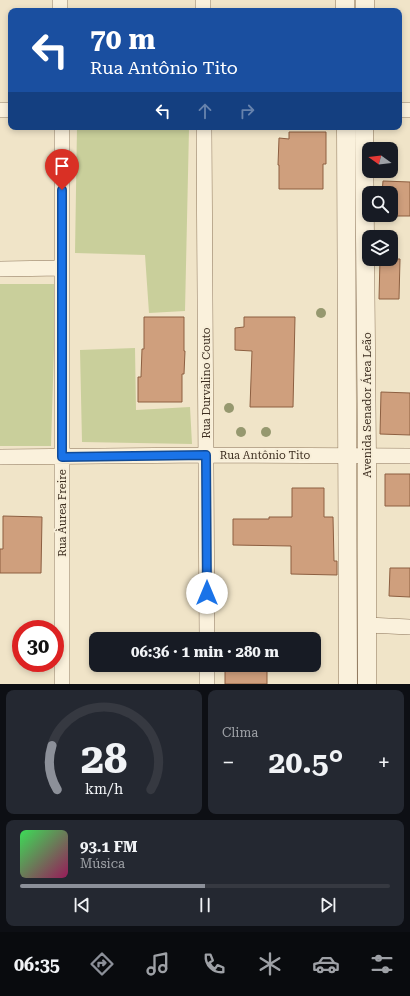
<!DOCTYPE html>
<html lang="pt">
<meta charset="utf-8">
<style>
:root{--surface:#171b24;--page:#242831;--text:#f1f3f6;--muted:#9ea1a6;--line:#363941;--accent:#8c9099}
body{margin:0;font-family:"Roboto Serif",serif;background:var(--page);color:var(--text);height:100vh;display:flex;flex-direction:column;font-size:15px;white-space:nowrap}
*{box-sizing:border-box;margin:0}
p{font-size:13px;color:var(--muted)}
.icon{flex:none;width:22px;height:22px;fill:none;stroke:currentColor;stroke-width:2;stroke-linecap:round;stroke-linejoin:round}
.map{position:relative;height:684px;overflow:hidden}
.details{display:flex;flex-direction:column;gap:6px;padding:6px;background:#0d0f14;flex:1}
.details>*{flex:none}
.top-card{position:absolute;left:8px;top:8px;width:394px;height:122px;border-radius:8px;box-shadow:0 2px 6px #0003;background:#1a4fa0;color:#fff;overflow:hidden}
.needle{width:26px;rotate:285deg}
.controls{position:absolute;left:362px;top:142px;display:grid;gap:8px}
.controls a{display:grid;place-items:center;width:36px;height:36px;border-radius:8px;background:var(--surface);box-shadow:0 2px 6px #0003;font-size:20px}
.speed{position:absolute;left:12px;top:620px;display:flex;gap:8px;font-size:20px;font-weight:700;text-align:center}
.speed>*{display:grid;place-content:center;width:52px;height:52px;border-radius:50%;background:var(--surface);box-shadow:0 2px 6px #0003;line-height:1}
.speed .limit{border:6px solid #d22;background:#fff;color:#111}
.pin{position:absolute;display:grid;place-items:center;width:34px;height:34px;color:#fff;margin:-41px -17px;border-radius:50% 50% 50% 0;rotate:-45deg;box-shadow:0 0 4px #0007}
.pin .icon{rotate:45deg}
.me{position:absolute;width:44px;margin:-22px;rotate:0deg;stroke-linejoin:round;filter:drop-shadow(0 0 3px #0008)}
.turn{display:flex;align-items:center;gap:14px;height:84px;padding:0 16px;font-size:18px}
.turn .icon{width:52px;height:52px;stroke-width:2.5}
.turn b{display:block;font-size:28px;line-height:34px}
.lanes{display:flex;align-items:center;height:38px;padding:0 16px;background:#0003;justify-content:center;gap:20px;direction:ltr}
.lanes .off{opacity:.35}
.big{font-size:30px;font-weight:700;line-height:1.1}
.details .tile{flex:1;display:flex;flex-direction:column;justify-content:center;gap:6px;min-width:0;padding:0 14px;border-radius:8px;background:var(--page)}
.details .dial{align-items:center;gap:0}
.dial svg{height:104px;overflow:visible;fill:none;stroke:var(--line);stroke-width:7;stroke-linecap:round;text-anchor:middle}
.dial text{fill:var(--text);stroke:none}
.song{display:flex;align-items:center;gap:12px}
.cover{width:48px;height:48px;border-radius:6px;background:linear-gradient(135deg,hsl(130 70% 55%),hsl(330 70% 35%))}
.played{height:4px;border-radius:2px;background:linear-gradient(90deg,var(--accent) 50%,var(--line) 50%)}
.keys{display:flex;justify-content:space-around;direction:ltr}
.heat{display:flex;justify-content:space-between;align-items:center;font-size:22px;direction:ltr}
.details .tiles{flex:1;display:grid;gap:6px;grid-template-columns:1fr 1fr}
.tile:last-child{grid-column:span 2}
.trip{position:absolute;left:89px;top:632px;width:232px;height:40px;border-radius:8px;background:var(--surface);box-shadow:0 2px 6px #0003;font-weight:700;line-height:40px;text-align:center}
.dock{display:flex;height:64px;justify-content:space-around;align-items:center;background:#090b0e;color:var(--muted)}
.dock .icon{width:28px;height:28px}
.dock .current{color:var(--accent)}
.dock b{font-size:18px;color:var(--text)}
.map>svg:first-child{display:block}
</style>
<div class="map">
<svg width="410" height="684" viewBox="0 0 410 684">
<rect width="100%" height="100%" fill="#f0e4c8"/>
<path fill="#c9cf9b" d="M77,127l112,2 -4,182 -36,2 -4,-58 -70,-2z
M0,284h56l-5,162h-51z
M135,348l1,62 54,-3 2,37 -110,-2 -2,-92z"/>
<path fill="#cf9f7d" stroke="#8d5f41" d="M289,132h37v32h-3v25h-44v-24h-1l1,-27 10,1z
M383,181l27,1v34h-19v-23h-9z
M380,259h20l-1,40h-20z
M144,317h40v34h1l-1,23h-2v28h-44v-25h3l1,-28h2z
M244,317h51l-2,90h-43l2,-56 -17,-1v-22l9,-1z
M381,392l29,1v42l-30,-1z
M385,474h25v32h-25z
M292,488h32v29h9l1,44h3v14l-46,-1v-28l-58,-1v-26h36v-2h23z
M3,516l39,1 -1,56h-41v-24h3z
M390,568h20v29l-21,-1z
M267,669v15h-42v-14z"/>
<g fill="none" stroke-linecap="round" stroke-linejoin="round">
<defs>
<path id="minor" d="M60,0v11
M203,0v11
M0,110h11
M399,110h11
M204,127l3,512
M0,269l62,-1
M0,457l206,-2 204,1
M367,625l43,2
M207,665v19
M62,684v-557"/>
<path id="tertiary" d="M345,0v11
M365,11v-11
M346,127l2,557
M364,127l3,329v228"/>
</defs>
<use href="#minor" stroke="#8d765c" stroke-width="16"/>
<use href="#tertiary" stroke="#8d765c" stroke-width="19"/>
<use href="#minor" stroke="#faf1dc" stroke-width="15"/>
<use href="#tertiary" stroke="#faf1dc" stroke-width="18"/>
</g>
<g fill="#96986f">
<circle cx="321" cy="313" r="5"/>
<circle cx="229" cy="408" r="5"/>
<circle cx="241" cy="432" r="5"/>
<circle cx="266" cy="432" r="5"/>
</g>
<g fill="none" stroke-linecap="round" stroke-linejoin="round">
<defs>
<path id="route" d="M62,190v267l144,-2 1,138"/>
</defs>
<use href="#route" stroke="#114b97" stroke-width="10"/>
<use href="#route" stroke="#1a73e8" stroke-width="7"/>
</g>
<g text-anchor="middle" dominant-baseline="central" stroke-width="4" stroke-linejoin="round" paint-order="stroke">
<g font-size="11" fill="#3d2e20" stroke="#f7eed8">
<text transform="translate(206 383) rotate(-90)">Rua Durvalino Couto</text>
<text transform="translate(367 405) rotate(-90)">Avenida Senador Área Leão</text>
<text x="265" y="455">Rua Antônio Tito</text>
<text transform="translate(62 513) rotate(-90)">Rua Àurea Freire</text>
</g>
</g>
</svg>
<div class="controls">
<a><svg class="needle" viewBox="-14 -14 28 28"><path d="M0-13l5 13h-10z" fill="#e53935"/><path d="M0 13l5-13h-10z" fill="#9ea1a6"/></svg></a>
<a><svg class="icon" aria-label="search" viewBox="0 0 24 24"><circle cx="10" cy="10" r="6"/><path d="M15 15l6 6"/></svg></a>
<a><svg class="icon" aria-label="layers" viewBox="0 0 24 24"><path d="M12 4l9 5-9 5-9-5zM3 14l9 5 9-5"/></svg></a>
</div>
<div class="speed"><div class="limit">30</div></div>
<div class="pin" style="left:62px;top:190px;background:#d93025"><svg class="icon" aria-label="arrive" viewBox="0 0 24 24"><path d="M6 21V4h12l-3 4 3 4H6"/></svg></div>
<svg class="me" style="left:207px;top:593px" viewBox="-20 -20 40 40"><circle r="19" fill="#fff"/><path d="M0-13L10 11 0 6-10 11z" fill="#1a73e8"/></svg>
<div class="trip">06:36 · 1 min · 280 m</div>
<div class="top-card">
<div class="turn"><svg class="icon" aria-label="left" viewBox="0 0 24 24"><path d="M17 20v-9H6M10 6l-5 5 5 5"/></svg><div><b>70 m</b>Rua Antônio Tito</div></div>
<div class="lanes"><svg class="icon" aria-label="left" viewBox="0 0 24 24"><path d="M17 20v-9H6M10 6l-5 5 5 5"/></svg><svg class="icon off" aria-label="ahead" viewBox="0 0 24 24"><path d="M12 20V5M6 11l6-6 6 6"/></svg><svg class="icon off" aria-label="right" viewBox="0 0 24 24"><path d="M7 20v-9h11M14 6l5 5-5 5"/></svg></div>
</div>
</div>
<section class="details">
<div class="tiles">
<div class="tile dial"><svg viewBox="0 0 100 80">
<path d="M14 69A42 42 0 1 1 86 69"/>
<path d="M14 69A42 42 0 0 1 10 35" stroke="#8c9099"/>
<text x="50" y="56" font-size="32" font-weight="700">28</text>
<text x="50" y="72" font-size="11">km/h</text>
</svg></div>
<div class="tile"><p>Clima</p>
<div class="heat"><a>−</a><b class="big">20.5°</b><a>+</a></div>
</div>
<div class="tile">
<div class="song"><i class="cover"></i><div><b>93.1 FM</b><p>Música</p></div></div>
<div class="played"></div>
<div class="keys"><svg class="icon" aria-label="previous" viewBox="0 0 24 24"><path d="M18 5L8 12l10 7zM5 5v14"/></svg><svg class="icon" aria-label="pause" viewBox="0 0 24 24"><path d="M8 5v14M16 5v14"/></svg><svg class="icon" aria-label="next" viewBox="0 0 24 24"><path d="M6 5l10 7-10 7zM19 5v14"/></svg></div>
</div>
</div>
</section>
<nav class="dock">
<b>06:35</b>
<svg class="icon current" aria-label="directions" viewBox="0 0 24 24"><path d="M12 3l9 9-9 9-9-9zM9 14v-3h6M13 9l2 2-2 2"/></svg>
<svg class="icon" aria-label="music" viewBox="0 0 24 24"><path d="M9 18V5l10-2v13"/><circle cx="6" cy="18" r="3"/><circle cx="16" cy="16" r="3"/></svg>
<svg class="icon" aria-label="phone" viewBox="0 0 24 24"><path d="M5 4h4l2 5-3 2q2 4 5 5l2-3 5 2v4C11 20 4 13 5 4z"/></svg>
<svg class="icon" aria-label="climate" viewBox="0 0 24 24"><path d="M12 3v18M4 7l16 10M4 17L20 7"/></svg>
<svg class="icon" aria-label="car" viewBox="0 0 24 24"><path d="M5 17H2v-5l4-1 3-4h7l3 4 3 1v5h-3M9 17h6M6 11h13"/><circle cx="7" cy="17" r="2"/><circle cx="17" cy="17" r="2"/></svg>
<svg class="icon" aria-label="filters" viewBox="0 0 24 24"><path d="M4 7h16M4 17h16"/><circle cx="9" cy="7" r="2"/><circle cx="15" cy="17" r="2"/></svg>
</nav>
